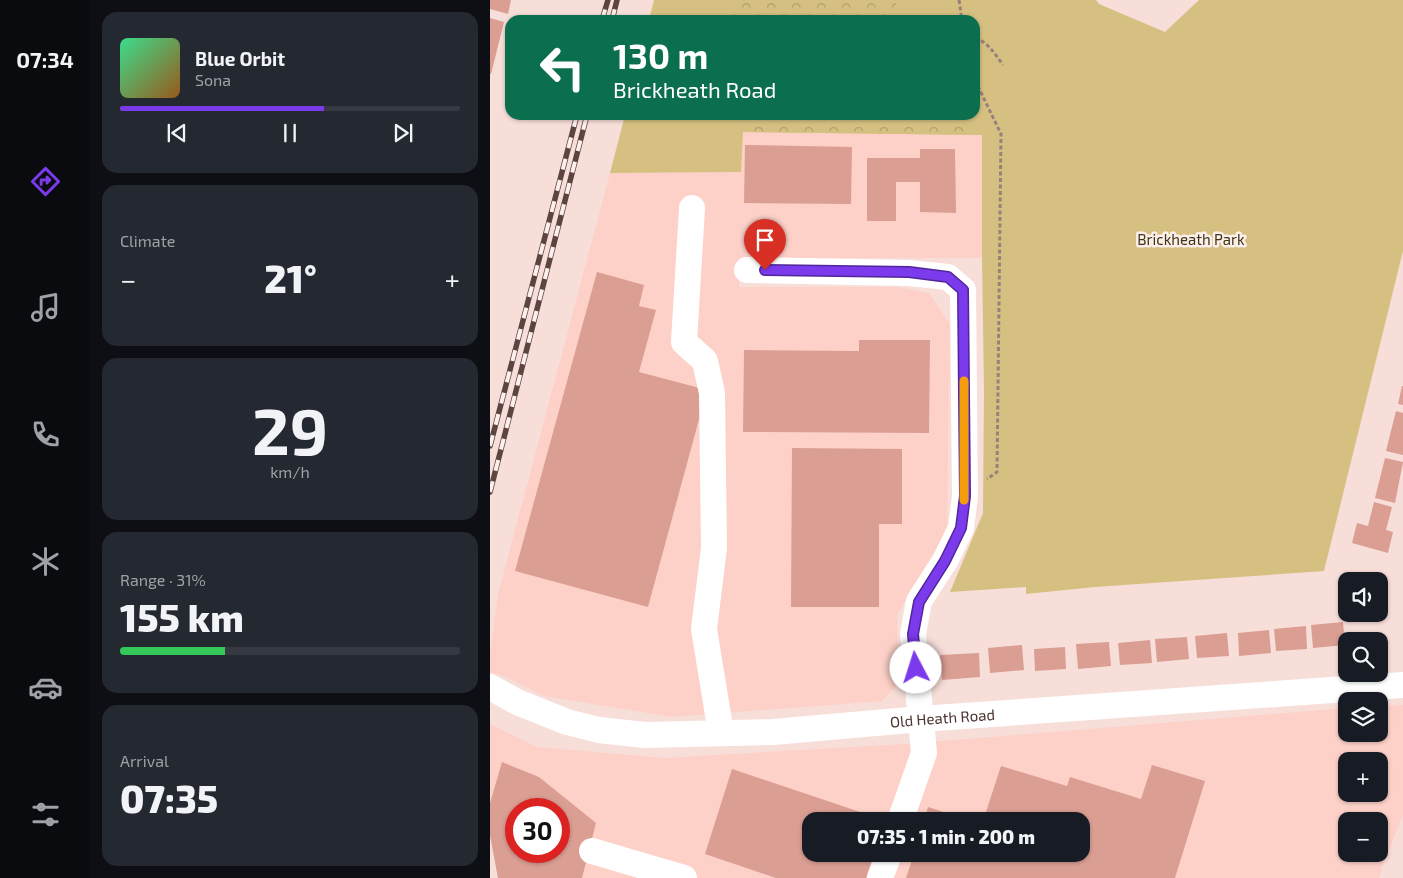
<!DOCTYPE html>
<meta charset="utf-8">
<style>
:root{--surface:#171b24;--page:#242831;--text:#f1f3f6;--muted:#9ea1a6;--line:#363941;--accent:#7c3aed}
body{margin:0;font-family:"Exo 2",sans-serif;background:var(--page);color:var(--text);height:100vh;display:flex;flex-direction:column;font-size:19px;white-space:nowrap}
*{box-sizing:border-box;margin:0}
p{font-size:16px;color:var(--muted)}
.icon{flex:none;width:28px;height:28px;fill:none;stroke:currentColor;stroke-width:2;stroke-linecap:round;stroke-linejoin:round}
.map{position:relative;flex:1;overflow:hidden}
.details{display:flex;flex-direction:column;gap:12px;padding:12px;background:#0d0f14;width:400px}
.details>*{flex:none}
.hud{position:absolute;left:15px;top:15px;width:475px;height:105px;border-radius:15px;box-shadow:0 1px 4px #0004;background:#0b6e4f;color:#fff;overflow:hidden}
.tools{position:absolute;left:848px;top:572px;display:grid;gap:10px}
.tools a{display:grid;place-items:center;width:50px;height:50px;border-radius:10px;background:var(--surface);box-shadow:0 1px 4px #0004;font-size:25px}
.speed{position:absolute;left:15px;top:798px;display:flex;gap:10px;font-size:25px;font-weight:700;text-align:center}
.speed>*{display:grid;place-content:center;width:65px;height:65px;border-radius:50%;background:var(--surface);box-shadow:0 1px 4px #0004;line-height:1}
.speed .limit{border:8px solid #d22;background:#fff;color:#111}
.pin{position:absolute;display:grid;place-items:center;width:42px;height:42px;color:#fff;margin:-51px -21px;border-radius:50% 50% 50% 0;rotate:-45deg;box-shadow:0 0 5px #0007}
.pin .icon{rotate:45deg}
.me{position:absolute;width:55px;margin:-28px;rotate:355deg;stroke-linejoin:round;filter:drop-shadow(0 0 4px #0008)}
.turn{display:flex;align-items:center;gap:18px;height:105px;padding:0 25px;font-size:22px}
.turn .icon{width:65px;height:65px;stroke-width:2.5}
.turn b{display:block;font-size:35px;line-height:42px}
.big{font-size:38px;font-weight:800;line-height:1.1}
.details .widget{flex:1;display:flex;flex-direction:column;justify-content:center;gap:8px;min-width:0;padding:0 18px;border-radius:15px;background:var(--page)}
.details .dial{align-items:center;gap:0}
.dial b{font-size:65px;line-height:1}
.song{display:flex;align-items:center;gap:15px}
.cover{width:60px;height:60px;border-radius:8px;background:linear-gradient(135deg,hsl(150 70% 55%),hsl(30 70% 35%))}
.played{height:5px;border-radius:2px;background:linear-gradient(90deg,var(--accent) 60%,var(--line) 60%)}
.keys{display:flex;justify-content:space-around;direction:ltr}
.heat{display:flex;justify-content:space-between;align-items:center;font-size:28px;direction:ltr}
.charge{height:8px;border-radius:4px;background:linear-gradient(90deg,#34c759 31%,var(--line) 0)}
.trip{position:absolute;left:312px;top:812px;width:288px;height:50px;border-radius:15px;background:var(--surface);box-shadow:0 1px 4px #0004;font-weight:800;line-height:50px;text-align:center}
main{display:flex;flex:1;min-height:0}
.tabs{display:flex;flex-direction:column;width:90px;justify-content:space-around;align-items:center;background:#090b0e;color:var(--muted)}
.tabs .icon{width:35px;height:35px}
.tabs .on{color:var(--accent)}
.tabs b{font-size:22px;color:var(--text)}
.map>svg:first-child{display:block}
</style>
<main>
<nav class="tabs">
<b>07:34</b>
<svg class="icon on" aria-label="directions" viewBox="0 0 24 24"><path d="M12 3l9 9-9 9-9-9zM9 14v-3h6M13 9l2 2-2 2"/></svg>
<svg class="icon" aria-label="music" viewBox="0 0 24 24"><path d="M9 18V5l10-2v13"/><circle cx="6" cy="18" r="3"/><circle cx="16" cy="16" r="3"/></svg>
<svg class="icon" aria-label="phone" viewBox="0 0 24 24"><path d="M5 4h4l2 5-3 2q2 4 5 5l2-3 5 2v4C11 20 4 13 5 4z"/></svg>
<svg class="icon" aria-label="climate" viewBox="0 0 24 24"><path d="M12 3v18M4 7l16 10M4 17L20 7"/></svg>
<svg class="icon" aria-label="car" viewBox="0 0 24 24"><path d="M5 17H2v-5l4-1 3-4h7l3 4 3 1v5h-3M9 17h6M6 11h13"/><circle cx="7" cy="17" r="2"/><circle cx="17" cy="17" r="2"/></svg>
<svg class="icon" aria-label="filters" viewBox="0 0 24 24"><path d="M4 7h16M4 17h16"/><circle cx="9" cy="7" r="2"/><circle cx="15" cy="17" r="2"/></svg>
</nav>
<section class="details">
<div class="widget">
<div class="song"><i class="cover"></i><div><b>Blue Orbit</b><p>Sona</p></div></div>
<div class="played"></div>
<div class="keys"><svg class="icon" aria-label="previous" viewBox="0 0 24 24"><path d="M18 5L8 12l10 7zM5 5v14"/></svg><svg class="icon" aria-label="pause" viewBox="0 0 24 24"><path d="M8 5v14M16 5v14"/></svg><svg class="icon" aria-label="next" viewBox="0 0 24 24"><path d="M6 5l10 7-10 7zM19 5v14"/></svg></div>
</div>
<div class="widget"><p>Climate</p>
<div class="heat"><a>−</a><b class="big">21°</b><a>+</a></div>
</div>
<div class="widget dial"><b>29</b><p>km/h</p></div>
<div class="widget"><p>Range · 31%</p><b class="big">155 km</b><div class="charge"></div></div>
<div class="widget"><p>Arrival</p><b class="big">07:35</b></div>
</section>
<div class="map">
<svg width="913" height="878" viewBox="0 0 913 878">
<defs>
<pattern id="forest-crowns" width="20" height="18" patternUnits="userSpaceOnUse" patternTransform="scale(1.25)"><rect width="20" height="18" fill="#d6c081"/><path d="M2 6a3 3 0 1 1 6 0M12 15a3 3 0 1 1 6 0" fill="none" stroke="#b09d6a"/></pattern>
</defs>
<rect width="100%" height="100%" fill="#f8ded9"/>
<path fill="#fdd1c8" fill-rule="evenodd" d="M252,132l240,3v123h-243v29h158l32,6 21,31 -3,206 -50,85 2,69 -17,17 -210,16 -128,-21 -38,-19 -16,-5v-17l8,-61 112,-421 131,-1z
M913,705v110l-20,50 -4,13h-881l-8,-43v-111l47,23 128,11 239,-14 442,-36v26h33v-28zM856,761h33v33h-33zM26,809h43v42h-43zM321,821h270v33h-270zM856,821h33v33h-33z"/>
<path fill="#d6c081" d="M164,0h442l3,4 66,28 34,-32h204v251l-79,320 -229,16 -69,7v-7l-76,5 33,-79 1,-122 -2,-133v-123l-239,-3 -2,40 -131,1 15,-58h350v-95h-326z"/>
<path fill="url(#forest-crowns)" d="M239,0h167l2,20h-167z
M251,115h211l30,20 -240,-3z"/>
<path fill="#db9e93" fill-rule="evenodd" d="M0,0h21l-3,14 -18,-5z
M0,18l14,4 -13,52h-1z
M255,145l107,2 -1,57 -107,-1z
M430,149h35l1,64 -36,-1v-30h-24v39h-29v-63h53z
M107,272l47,13 -5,21 17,4 -17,62 68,18 -59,217 -133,-36z
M369,340h71l-1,93 -186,-1 1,-82 115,1z
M912,386h1v19l-5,-1z
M906,411l7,2v42l-17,-4z
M302,448l110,1v75h-23v83h-88z
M895,458l18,4 -8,41 -20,-5z
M884,502l18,5 -6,23 7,2 -5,21 -36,-10 5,-20 11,3z
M853,622l2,23 -32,3 -2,-23z
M816,626l1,23 -31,2 -2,-22z
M779,630l2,23 -32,3 -1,-23z
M737,633l2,23 -32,2 -2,-22z
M697,637l2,22 -32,3 -2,-23z
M660,640l2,23 -32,2 -2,-22z
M619,642l2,24 -33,3 -2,-25z
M532,645l2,25 -34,3 -2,-25z
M575,647l1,22 -31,2 -1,-22z
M489,653l1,24 -38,3 -2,-25z
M12,762l37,15 57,46 -14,55h-84l-8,-43v-32zM26,809h43v42h-43z
M662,765l53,16 -30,97h-269l8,-24h167v-33h-98l18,-55 66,20 3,-9 71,22z
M242,769l155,52h-76v33h63l-8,24h-90l-71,-24z
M438,807l44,14h-48z"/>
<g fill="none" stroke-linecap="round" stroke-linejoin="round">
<path stroke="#9a807c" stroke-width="3" stroke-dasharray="4 2.5" stroke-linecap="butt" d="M469,0l3,20
M485,38c13,4 20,16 28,27
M485,80l26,54 -4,338 -10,7"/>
<g stroke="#fff" stroke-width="26">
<path d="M202,208l-8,134 21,19 7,32 2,155 -10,81 17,104"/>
<path d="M257,270l162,3 39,4 15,13 2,206 -4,32 -16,33 -26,40 -6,33 11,119 -24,68"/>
<path id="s1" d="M0,687l27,15 50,20 32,8 46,5 128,-3 148,-13 482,-34"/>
<path d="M102,851l92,27"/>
<path d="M390,878l9,-24"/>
</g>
<defs>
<path id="rail" d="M112,20l6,-20
M122,20l5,-20
M0,446l87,-331
M0,492l97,-377"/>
</defs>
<use href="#rail" stroke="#5d4440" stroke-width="5.5"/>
<use href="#rail" stroke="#fcefec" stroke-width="4" stroke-dasharray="11" stroke-linecap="butt"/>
</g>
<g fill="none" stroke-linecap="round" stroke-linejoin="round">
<defs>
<path id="route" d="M275,270l144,2 39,5 15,13 2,206 -4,32 -16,33 -26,41 -6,32 3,34"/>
</defs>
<use href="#route" stroke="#51269a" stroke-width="12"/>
<use href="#route" stroke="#7c3aed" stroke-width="9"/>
<path stroke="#f59e0b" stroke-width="9" d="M474,381v119"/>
</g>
<g text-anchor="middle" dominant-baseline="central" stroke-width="5" stroke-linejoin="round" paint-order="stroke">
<g font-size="15" fill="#3f3414" stroke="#fcefec">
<text x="701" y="239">Brickheath Park</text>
</g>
<g font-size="15" fill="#4b322e" stroke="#fcefec">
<text stroke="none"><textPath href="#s1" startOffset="462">Old Heath Road</textPath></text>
</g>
</g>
</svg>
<div class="tools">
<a><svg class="icon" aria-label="sound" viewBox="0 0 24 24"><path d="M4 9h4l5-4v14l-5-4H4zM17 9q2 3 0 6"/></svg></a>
<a><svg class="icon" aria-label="search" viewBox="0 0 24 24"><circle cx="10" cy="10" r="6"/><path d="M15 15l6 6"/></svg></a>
<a><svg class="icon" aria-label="layers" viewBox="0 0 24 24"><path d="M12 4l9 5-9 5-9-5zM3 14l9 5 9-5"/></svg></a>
<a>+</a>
<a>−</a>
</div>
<div class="speed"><div class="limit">30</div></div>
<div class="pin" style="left:275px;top:270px;background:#d93025"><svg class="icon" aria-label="arrive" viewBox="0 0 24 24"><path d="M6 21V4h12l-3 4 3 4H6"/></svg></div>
<svg class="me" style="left:426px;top:668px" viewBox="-20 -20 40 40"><circle r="19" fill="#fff"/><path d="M0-13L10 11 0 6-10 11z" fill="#7c3aed"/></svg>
<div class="trip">07:35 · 1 min · 200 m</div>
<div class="hud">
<div class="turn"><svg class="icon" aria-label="left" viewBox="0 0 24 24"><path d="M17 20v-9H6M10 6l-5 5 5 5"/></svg><div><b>130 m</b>Brickheath Road</div></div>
</div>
</div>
</main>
